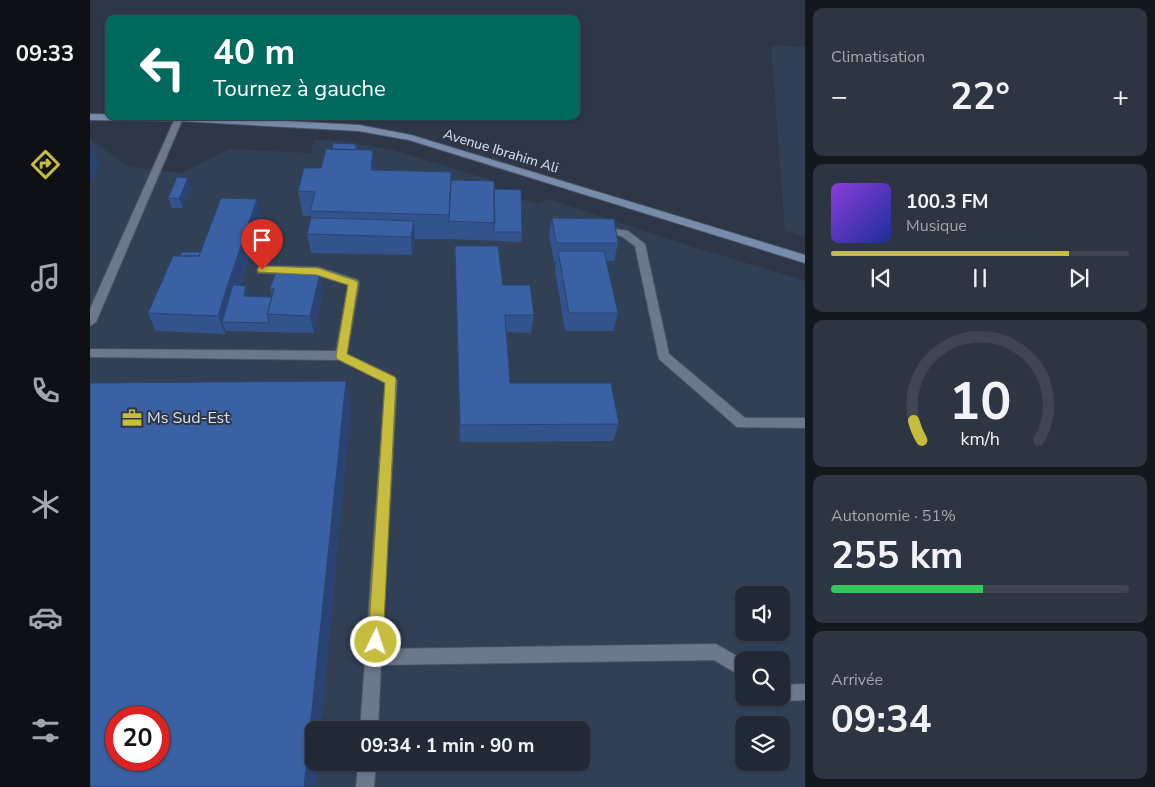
<!DOCTYPE html>
<html lang="fr">
<meta charset="utf-8">
<style>
:root{--surface:#222936;--page:#2e3542;--text:#f1f3f6;--muted:#a2a6ad;--line:#3f4551;--accent:#c6bc3d}
body{margin:0;font-family:"Nunito Sans",sans-serif;background:var(--page);color:var(--text);height:100vh;display:flex;flex-direction:column;font-size:19px;white-space:nowrap}
*{box-sizing:border-box;margin:0}
p{font-size:16px;color:var(--muted)}
.icon{flex:none;width:28px;height:28px;fill:none;stroke:currentColor;stroke-width:2;stroke-linecap:round;stroke-linejoin:round}
.map{position:relative;flex:1;overflow:hidden}
.details{display:flex;flex-direction:column;gap:8px;padding:8px;background:#13171e;width:350px}
.details>*{flex:none}
.top-card{position:absolute;left:15px;top:15px;width:475px;height:105px;border-radius:10px;box-shadow:0 1px 4px #0004,0 0 0 1px var(--line);background:#00695c;color:#fff;overflow:hidden}
.tools{position:absolute;left:645px;top:586px;display:grid;gap:10px}
.tools a{display:grid;place-items:center;width:55px;height:55px;border-radius:10px;background:var(--surface);box-shadow:0 1px 4px #0004,0 0 0 1px var(--line);font-size:25px}
.speed{position:absolute;left:15px;top:706px;display:flex;gap:10px;font-size:25px;font-weight:700;text-align:center}
.speed>*{display:grid;place-content:center;width:65px;height:65px;border-radius:50%;background:var(--surface);box-shadow:0 1px 4px #0004,0 0 0 1px var(--line);line-height:1}
.speed .limit{border:8px solid #d22;background:#fff;color:#111}
.pin{position:absolute;display:grid;place-items:center;width:42px;height:42px;color:#fff;margin:-51px -21px;border-radius:50% 50% 50% 0;rotate:-45deg;box-shadow:0 0 5px #0007}
.pin .icon{rotate:45deg}
.me{position:absolute;width:55px;margin:-28px;rotate:4deg;stroke-linejoin:round;filter:drop-shadow(0 0 4px #0008)}
.turn{display:flex;align-items:center;gap:18px;height:105px;padding:0 25px;font-size:22px}
.turn .icon{width:65px;height:65px;stroke-width:2.5}
.turn b{display:block;font-size:35px;line-height:42px}
.big{font-size:38px;font-weight:700;line-height:1.1}
.details .tile{flex:1;display:flex;flex-direction:column;justify-content:center;gap:8px;min-width:0;padding:0 18px;border-radius:10px;background:var(--page)}
.details .dial{align-items:center;gap:0}
.dial svg{height:130px;overflow:visible;fill:none;stroke:var(--line);stroke-width:7;stroke-linecap:round;text-anchor:middle}
.dial text{fill:var(--text);stroke:none}
.song{display:flex;align-items:center;gap:15px}
.cover{width:60px;height:60px;border-radius:8px;background:linear-gradient(135deg,hsl(270 70% 55%),hsl(230 70% 35%))}
.played{height:5px;border-radius:2px;background:linear-gradient(90deg,var(--accent) 80%,var(--line) 80%)}
.keys{display:flex;justify-content:space-around;direction:ltr}
.heat{display:flex;justify-content:space-between;align-items:center;font-size:28px;direction:ltr}
.charge{height:8px;border-radius:4px;background:linear-gradient(90deg,#34c759 51%,var(--line) 0)}
.trip{position:absolute;left:215px;top:721px;width:285px;height:50px;border-radius:10px;background:var(--surface);box-shadow:0 1px 4px #0004,0 0 0 1px var(--line);font-weight:700;line-height:50px;text-align:center}
main{display:flex;flex:1;min-height:0}
.dock{display:flex;flex-direction:column;width:90px;justify-content:space-around;align-items:center;background:#0e1016;color:var(--muted)}
.dock .icon{width:35px;height:35px}
.dock .active{color:var(--accent)}
.dock b{font-size:22px;color:var(--text)}
.map>svg:first-child{display:block}
</style>
<main>
<nav class="dock">
<b>09:33</b>
<svg class="icon active" aria-label="directions" viewBox="0 0 24 24"><path d="M12 3l9 9-9 9-9-9zM9 14v-3h6M13 9l2 2-2 2"/></svg>
<svg class="icon" aria-label="music" viewBox="0 0 24 24"><path d="M9 18V5l10-2v13"/><circle cx="6" cy="18" r="3"/><circle cx="16" cy="16" r="3"/></svg>
<svg class="icon" aria-label="phone" viewBox="0 0 24 24"><path d="M5 4h4l2 5-3 2q2 4 5 5l2-3 5 2v4C11 20 4 13 5 4z"/></svg>
<svg class="icon" aria-label="climate" viewBox="0 0 24 24"><path d="M12 3v18M4 7l16 10M4 17L20 7"/></svg>
<svg class="icon" aria-label="car" viewBox="0 0 24 24"><path d="M5 17H2v-5l4-1 3-4h7l3 4 3 1v5h-3M9 17h6M6 11h13"/><circle cx="7" cy="17" r="2"/><circle cx="17" cy="17" r="2"/></svg>
<svg class="icon" aria-label="filters" viewBox="0 0 24 24"><path d="M4 7h16M4 17h16"/><circle cx="9" cy="7" r="2"/><circle cx="15" cy="17" r="2"/></svg>
</nav>
<div class="map">
<svg width="715" height="787" viewBox="0 0 715 787">
<rect width="100%" height="100%" fill="#2d3748"/>
<path fill="#324056" fill-rule="evenodd" d="M681,45l34,2v190l-20,-7z
M0,139l39,28 53,6 47,-24 82,4 3,-13 28,1 51,9 98,30 -6,10 53,14 10,-5 120,40 137,42v506h-715zM654,595h37v37h-37zM654,660h37v38h-37zM26,718h43v42h-43zM654,725h37v37h-37zM224,730h267v32h-267z"/>
<g fill="none" stroke-linecap="round" stroke-linejoin="round">
<defs>
<path id="lane" d="M511,227l27,4 17,13 24,110 76,64h60v10l-68,-1 -78,-68 -24,-113 -14,-10 -24,-4 -1,-2z
M172,266l56,1 40,13 1,3 -12,71 48,23 2,3 -15,269 334,-5 28,16v18l-30,-18 -333,5 -3,65h-18l25,-348 -46,-22 -249,-3v-8l246,2 12,-66 -31,-10 -59,-2 -1,-3z
M715,684v16l-24,1 -6,-2 -1,-1h7v-13z
M268,762h18l-2,25h-18z"/>
<path id="street" d="M86,116l7,2 -87,204 -6,4v-17z"/>
<path id="secondary" d="M0,114l104,2 165,9 52,10 394,120v8l-396,-123 -50,-9 -180,-10 -89,-1z"/>
</defs>
<use href="#lane" stroke="#4c5563" stroke-width="2"/>
<use href="#street" stroke="#4c5563" stroke-width="2"/>
<use href="#secondary" stroke="#4c5563" stroke-width="2"/>
<use href="#lane" fill="#6c798c" fill-rule="evenodd"/>
<use href="#street" fill="#6c798c" fill-rule="evenodd"/>
<use href="#secondary" fill="#778cab" fill-rule="evenodd"/>
</g>
<path fill="#32538c" d="M266,144l1,6 18,20 76,2v13l43,4 28,43 -1,10 -72,-3h-34l-3,16 -101,-2 -4,-19 4,-16v-2h-8l-5,-25 23,-23 11,-19z
M101,188l-8,20h-11l-4,-10z
M172,217l-2,6h3l2,10 -3,10h-8v-1l-14,44 9,10 23,1v-1l-2,-8 50,-15 3,18 -9,42 -88,-2 -1,3 -69,-3 -8,-18 32,-57 20,-4z
M462,218l66,25 -4,18h-8l12,52 -5,18h-48l-10,-61 1,-8h-2l-5,-26z
M365,246l48,39 31,30 -3,18 -24,-1 3,51 109,41 -6,17 -153,1z"/>
<path fill="#294472" d="M0,141l10,23 -10,19z
M283,150l2,25 -4,-5z
M98,178l3,10 -8,20 -4,-9z
M167,199l5,18 -5,17 -6,-1 3,9 -21,63 -11,17 4,9 -1,3 -7,-18 9,-29z
M324,221l1,18 -3,16 -1,-18z
M173,223l2,10 -3,10 -2,-9z
M230,273l3,18 -9,42 -4,-17z
M156,286l3,10 -2,10 -3,-10z
M256,381l5,28 -30,321h-7v32h4l-2,25h-12z"/>
<path fill="#3a61a3" stroke="#294472" fill-rule="evenodd" d="M243,143l23,1 -1,6 -23,-1z
M236,149l47,1 -2,20 80,2 -2,43 -139,-4 5,-19 -17,-1 6,-23h17z
M87,177l11,1 -9,21 -11,-1z
M361,180l43,1 1,42 -46,-2z
M404,189l27,1 1,42h-28z
M131,198l36,1 -30,88 -9,29 -70,-3 25,-57h26z
M221,218l51,1 52,2 -3,16 -104,-3z
M462,218l62,1 4,24h-62z
M173,223l-3,11 -9,-1 3,-9z
M365,246h43l5,39h27l4,30h-29l5,68h101l8,41 -159,1z
M468,251h46l14,62h-49z
M92,252h18l-1,4h-19z
M186,272l44,1 -10,43 -43,-2 7,-25 -4,-1z
M143,285l13,1 -2,10 28,1 -5,17 2,9 -47,-1z
M256,381l-42,406h-214v-404zM26,718h43v42h-43z"/>
<path fill="#c6bc3d" stroke="#817a28" d="M172,266l56,2 39,13 1,2 -11,71 48,23 1,3 -13,262 -2,5 -5,2 -5,-2 -3,-5 17,-259 -48,-24 -1,-3 12,-71 -31,-10 -59,-3v-5z"/>
<defs>
<symbol id="office-bare" viewBox="-9 -9 18 18"><path d="M-6-3h4V-5.5h4V-3h4V5H-6ZM-1-4.5V-3h2v-1.5ZM-6 0V1H6V0Z" fill="#c6bc3d" stroke="#2d3748" stroke-width="2.5" paint-order="stroke"/></symbol>
</defs>
<g fill-rule="evenodd">
<use href="#office-bare" x="28" y="404" width="28" height="28"/>
</g>
<g text-anchor="middle" dominant-baseline="central" stroke-width="4" stroke-linejoin="round" paint-order="stroke">
<g font-size="14" fill="#dae1ec" stroke="#2d3748">
<text transform="translate(411 151) rotate(17)">Avenue Ibrahim Ali</text>
</g>
<g font-size="16" fill="#dae1ec" stroke="#2d3748" text-anchor="start">
<text x="57" y="418">Ms Sud-Est</text>
</g>
</g>
</svg>
<div class="tools">
<a><svg class="icon" aria-label="sound" viewBox="0 0 24 24"><path d="M4 9h4l5-4v14l-5-4H4zM17 9q2 3 0 6"/></svg></a>
<a><svg class="icon" aria-label="search" viewBox="0 0 24 24"><circle cx="10" cy="10" r="6"/><path d="M15 15l6 6"/></svg></a>
<a><svg class="icon" aria-label="layers" viewBox="0 0 24 24"><path d="M12 4l9 5-9 5-9-5zM3 14l9 5 9-5"/></svg></a>
</div>
<div class="speed"><div class="limit">20</div></div>
<div class="pin" style="left:172px;top:270px;background:#d93025"><svg class="icon" aria-label="arrive" viewBox="0 0 24 24"><path d="M6 21V4h12l-3 4 3 4H6"/></svg></div>
<svg class="me" style="left:286px;top:642px" viewBox="-20 -20 40 40"><circle r="17" fill="#c6bc3d" stroke="#fff" stroke-width="3"/><path d="M0-11L8 9 0 5-8 9z" fill="#fff"/></svg>
<div class="trip">09:34 · 1 min · 90 m</div>
<div class="top-card">
<div class="turn"><svg class="icon" aria-label="left" viewBox="0 0 24 24"><path d="M17 20v-9H6M10 6l-5 5 5 5"/></svg><div><b>40 m</b>Tournez à gauche</div></div>
</div>
</div>
<section class="details">
<div class="tile"><p>Climatisation</p>
<div class="heat"><a>−</a><b class="big">22°</b><a>+</a></div>
</div>
<div class="tile">
<div class="song"><i class="cover"></i><div><b>100.3 FM</b><p>Musique</p></div></div>
<div class="played"></div>
<div class="keys"><svg class="icon" aria-label="previous" viewBox="0 0 24 24"><path d="M18 5L8 12l10 7zM5 5v14"/></svg><svg class="icon" aria-label="pause" viewBox="0 0 24 24"><path d="M8 5v14M16 5v14"/></svg><svg class="icon" aria-label="next" viewBox="0 0 24 24"><path d="M6 5l10 7-10 7zM19 5v14"/></svg></div>
</div>
<div class="tile dial"><svg viewBox="0 0 100 80">
<path d="M14 69A42 42 0 1 1 86 69"/>
<path d="M14 69A42 42 0 0 1 9 57" stroke="#c6bc3d"/>
<text x="50" y="56" font-size="32" font-weight="700">10</text>
<text x="50" y="72" font-size="11">km/h</text>
</svg></div>
<div class="tile"><p>Autonomie · 51%</p><b class="big">255 km</b><div class="charge"></div></div>
<div class="tile"><p>Arrivée</p><b class="big">09:34</b></div>
</section>
</main>
